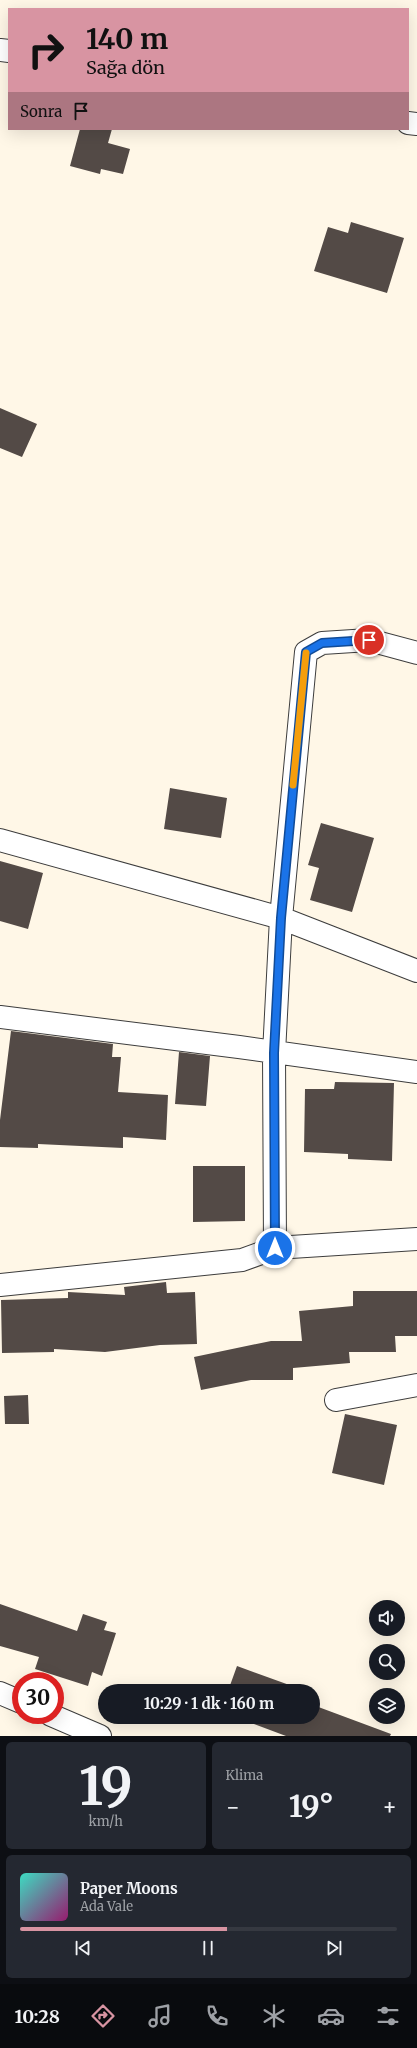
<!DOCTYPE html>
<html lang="tr">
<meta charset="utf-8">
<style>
:root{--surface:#171b24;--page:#242831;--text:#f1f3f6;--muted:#9ea1a6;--line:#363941;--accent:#d894a2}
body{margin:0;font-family:Merriweather,serif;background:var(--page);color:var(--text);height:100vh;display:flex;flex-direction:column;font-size:15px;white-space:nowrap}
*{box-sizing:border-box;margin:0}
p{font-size:13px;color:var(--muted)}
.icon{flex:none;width:22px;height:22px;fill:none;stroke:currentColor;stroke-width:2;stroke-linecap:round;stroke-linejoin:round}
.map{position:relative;height:1736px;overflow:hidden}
.details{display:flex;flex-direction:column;gap:6px;padding:6px;background:#0d0f14;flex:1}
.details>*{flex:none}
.top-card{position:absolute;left:8px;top:8px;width:401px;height:122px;border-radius:0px;box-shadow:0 4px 16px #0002;background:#d894a2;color:#111;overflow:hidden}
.fabs{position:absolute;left:369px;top:1600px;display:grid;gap:8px}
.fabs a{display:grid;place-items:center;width:36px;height:36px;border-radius:50%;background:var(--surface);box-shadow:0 4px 16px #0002;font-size:20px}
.speed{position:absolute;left:12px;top:1672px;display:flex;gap:8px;font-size:20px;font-weight:700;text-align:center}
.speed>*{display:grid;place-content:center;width:52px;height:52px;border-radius:50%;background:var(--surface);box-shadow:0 4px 16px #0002;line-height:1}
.speed .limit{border:6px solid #d22;background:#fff;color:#111}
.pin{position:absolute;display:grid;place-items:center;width:34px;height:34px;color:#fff;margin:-17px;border:2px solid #fff;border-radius:50%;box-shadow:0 1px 4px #0007}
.me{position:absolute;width:44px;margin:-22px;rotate:0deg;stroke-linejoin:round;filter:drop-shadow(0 0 3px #0008)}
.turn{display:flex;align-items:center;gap:14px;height:84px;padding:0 12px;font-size:18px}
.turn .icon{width:52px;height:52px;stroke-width:2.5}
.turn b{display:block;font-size:28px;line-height:34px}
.then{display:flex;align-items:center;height:38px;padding:0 12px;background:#0003;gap:8px;font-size:15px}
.big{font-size:30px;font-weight:700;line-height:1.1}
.details .tile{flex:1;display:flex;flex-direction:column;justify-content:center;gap:6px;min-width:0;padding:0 14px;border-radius:6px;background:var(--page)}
.details .dial{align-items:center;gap:0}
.dial b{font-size:52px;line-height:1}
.song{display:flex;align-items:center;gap:12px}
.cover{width:48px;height:48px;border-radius:6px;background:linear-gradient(135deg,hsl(170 70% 55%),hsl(320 70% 35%))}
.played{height:4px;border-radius:2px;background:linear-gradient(90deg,var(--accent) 55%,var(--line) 55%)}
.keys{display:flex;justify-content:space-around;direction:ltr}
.heat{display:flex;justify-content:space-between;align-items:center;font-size:22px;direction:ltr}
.details .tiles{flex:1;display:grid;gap:6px;grid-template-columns:1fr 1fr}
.tile:last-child{grid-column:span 2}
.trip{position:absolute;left:98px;top:1684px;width:222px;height:40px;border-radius:20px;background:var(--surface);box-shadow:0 4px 16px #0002;font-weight:700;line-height:40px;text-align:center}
.tabs{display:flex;height:64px;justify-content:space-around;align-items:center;background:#090b0e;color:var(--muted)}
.tabs .icon{width:28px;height:28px}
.tabs .selected{color:var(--accent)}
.tabs b{font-size:18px;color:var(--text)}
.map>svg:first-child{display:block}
</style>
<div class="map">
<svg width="417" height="1736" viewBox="0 0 417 1736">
<rect width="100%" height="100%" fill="#fff7e7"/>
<path fill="#534a46" d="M80,129h32l-4,14 22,6 -7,25 -22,-5 -1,5 -30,-8z
M351,222l53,16 -17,55 -73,-22 14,-44 20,6z
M0,408l37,16 -15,33 -22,-9z
M170,788l57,10 -6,40 -57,-9z
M321,823l53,15 -22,74 -42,-12 9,-32 -11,-3z
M0,861l43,12 -15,56 -28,-8z
M11,1031l102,13 -1,13h9l-3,35 50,3 -2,45 -43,-3v11l-85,-4v4l-38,-1v-27z
M179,1052l31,4 -4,50 -31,-2z
M335,1082l59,1 -2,78 -44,-2v-5l-44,-2 1,-63h29z
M193,1166h52v55l-52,1z
M166,1282l1,11 28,-1 2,52 -37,1 -55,7 -51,-3v3l-52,1 -1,-53 67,-2v-6l57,3 -1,-8z
M353,1291h64v45h-22l1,16h-47l1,11 -57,5v12h-42l-50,10 -7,-33 77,-16h31l-3,-30 54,-5z
M28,1395l1,29h-24l-1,-28z
M345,1414l52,11 -13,60 -52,-12z
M0,1604l77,27 6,-17 24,8 -3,8 12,3 -14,43 -10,-4 -4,14 -53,-17 4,-12 -39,-11z
M237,1666l69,25h-78z
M313,1705l78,29 -1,2h-104l-51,-19h78z"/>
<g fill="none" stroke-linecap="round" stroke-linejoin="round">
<defs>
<path id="minor" d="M0,50l9,1
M408,123l9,1
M0,840l281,78 136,53
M0,1017l239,30 178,25
M275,1248l142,-9
M0,1285l242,-25 33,-12 -1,-195 7,-135 25,-266 16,-9 47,-3 48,13
M336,1400l81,-15"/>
<path id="tertiary" d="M0,1693l21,9
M51,1715l49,21"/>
</defs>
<use href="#minor" stroke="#3d3d3d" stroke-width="24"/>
<use href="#tertiary" stroke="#3d3d3d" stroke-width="24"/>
<use href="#minor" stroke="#fff" stroke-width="22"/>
<use href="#tertiary" stroke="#fff" stroke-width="22"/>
</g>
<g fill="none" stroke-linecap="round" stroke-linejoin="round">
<defs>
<path id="route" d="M275,1248l-1,-195 7,-135 25,-266 16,-9 47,-3"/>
</defs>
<use href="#route" stroke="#114b97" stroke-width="10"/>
<use href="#route" stroke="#1a73e8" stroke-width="7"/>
<path stroke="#f59e0b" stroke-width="7" d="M293,785l13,-132"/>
</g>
</svg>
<div class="fabs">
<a><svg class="icon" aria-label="sound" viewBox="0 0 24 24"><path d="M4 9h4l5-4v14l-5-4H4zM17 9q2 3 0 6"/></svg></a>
<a><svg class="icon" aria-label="search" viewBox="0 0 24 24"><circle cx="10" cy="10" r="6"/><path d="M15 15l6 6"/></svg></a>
<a><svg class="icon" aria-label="layers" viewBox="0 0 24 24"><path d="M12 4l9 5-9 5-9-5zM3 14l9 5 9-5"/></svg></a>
</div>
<div class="speed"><div class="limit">30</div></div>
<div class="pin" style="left:369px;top:640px;background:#d93025"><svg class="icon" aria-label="arrive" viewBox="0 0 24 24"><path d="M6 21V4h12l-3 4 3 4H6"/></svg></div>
<svg class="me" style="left:275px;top:1248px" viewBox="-20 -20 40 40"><circle r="17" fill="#1a73e8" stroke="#fff" stroke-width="3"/><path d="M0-11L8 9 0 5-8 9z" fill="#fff"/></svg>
<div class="trip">10:29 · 1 dk · 160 m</div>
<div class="top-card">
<div class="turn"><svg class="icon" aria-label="right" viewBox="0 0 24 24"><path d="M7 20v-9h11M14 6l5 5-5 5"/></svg><div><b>140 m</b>Sağa dön</div></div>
<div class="then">Sonra<svg class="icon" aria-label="arrive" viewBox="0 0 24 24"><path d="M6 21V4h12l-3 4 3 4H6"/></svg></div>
</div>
</div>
<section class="details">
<div class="tiles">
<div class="tile dial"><b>19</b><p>km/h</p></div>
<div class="tile"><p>Klima</p>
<div class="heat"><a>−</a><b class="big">19°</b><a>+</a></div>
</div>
<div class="tile">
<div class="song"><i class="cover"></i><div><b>Paper Moons</b><p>Ada Vale</p></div></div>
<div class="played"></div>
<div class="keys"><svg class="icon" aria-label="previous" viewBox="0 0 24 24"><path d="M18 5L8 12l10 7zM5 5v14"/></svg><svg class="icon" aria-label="pause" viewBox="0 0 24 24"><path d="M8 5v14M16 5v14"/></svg><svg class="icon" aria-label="next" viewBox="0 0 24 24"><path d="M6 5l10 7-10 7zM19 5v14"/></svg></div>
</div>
</div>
</section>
<nav class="tabs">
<b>10:28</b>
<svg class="icon selected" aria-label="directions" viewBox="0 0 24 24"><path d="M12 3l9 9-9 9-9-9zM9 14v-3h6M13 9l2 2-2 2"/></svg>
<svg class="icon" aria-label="music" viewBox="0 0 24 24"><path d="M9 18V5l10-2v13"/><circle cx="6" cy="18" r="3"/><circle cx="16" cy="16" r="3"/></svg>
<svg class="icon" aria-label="phone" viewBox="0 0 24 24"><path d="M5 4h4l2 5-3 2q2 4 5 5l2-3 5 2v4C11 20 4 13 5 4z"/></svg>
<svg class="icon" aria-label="climate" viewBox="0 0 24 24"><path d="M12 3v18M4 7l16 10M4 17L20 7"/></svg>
<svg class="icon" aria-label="car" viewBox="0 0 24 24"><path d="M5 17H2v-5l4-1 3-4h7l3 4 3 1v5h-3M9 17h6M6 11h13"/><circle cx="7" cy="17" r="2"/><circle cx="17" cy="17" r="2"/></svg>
<svg class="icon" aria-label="filters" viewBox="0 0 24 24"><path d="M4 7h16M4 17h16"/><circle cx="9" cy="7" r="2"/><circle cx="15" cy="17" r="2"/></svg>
</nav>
